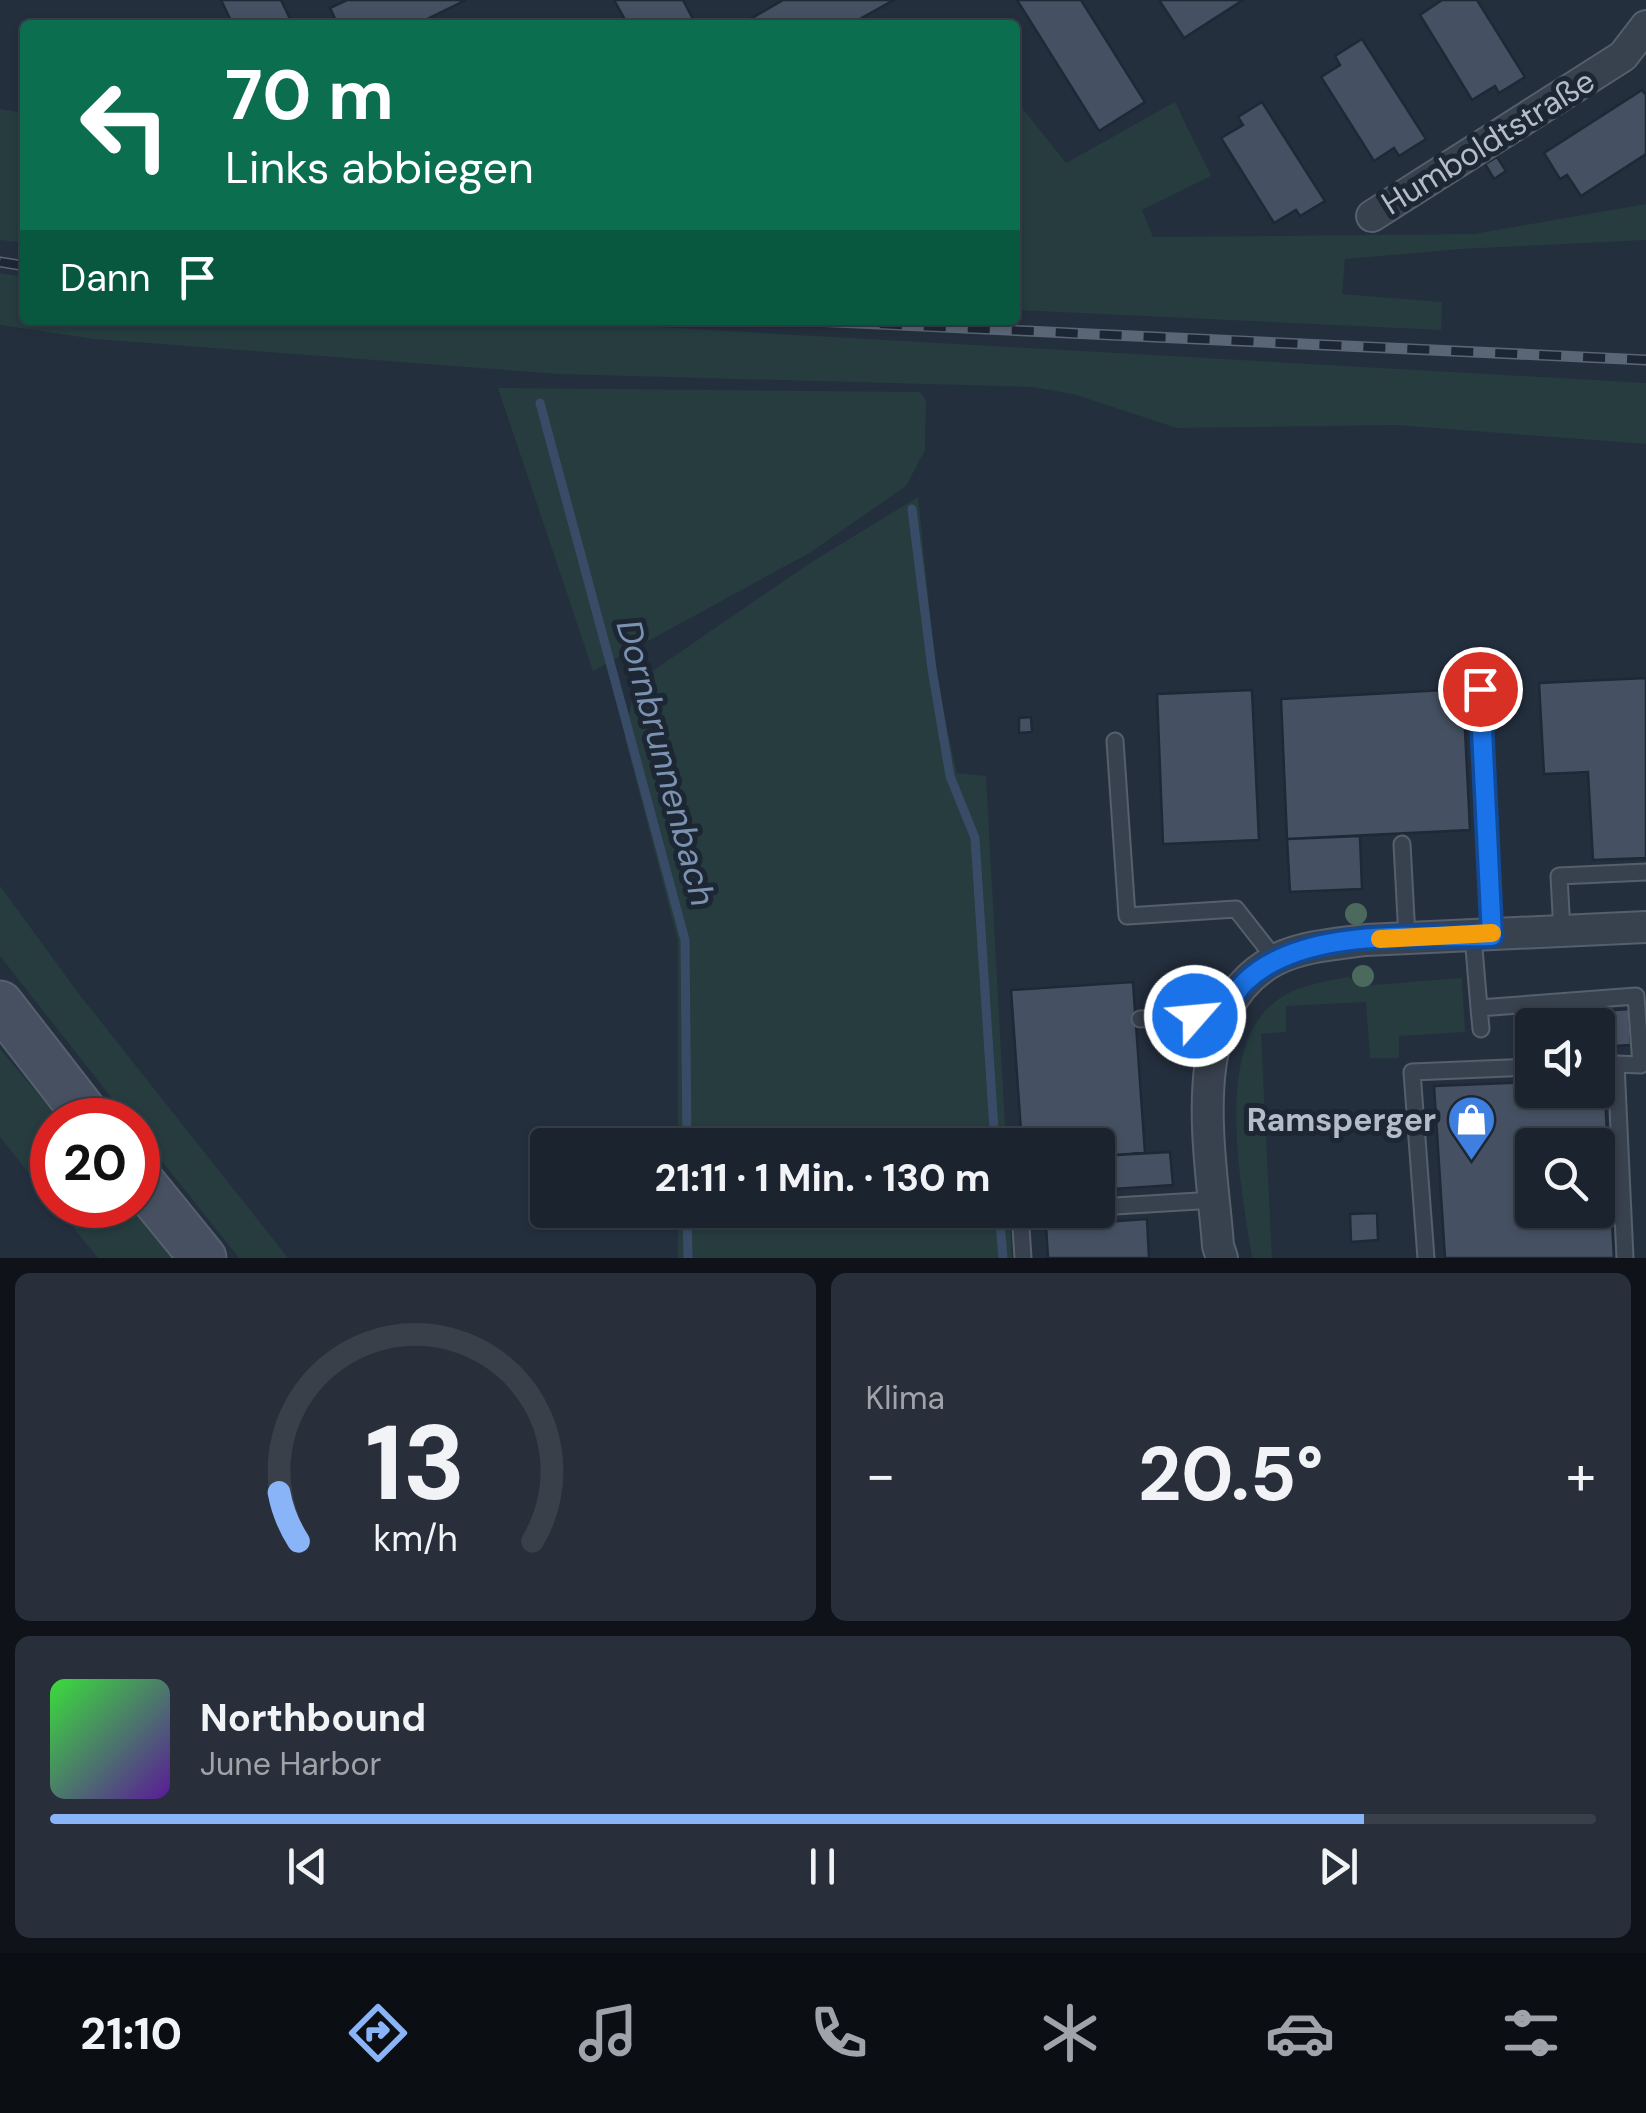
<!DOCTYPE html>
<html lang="de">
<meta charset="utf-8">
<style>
:root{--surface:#1b232e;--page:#282f3a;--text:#f1f3f6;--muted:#a0a4aa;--line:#39404a;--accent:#8ab4f8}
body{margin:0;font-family:"DM Sans",sans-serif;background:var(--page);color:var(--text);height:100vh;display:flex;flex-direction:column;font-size:38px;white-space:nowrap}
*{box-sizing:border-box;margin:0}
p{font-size:32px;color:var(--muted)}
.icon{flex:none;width:55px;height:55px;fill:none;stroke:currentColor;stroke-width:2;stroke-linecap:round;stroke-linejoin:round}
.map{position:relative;height:1258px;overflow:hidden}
.side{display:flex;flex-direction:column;gap:15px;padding:15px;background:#0f1319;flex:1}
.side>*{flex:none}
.guide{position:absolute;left:20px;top:20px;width:1000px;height:305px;border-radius:10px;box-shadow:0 2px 8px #0004,0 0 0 2px var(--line);background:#0b6e4f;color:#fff;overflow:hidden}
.fabs{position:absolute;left:1515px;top:1008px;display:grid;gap:20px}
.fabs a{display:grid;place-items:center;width:100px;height:100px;border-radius:10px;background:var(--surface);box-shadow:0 2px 8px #0004,0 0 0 2px var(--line);font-size:50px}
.speed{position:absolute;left:30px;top:1098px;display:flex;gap:20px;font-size:50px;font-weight:700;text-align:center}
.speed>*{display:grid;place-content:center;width:130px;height:130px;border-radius:50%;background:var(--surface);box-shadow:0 2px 8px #0004,0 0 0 2px var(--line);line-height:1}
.speed .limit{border:15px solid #d22;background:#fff;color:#111}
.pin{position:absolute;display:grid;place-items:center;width:85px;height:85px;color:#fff;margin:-42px;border:5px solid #fff;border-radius:50%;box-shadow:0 2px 10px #0007}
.me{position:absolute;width:110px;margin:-55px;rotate:63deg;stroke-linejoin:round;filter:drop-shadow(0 0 8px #0008)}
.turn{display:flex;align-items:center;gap:35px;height:210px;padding:0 40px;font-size:45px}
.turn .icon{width:130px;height:130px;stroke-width:2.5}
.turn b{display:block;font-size:70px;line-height:85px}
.then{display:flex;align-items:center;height:95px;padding:0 40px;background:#0003;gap:20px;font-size:38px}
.big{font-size:75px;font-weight:700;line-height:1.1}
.side .tile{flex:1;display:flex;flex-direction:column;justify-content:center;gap:15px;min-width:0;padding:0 35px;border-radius:15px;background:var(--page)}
.side .dial{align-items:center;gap:0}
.dial svg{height:260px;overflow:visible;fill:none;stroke:var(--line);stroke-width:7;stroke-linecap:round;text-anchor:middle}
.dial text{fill:var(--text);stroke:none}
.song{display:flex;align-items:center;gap:30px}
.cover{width:120px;height:120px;border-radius:15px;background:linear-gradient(135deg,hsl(120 70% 55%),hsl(270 70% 35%))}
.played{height:10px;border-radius:5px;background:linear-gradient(90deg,var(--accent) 85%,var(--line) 85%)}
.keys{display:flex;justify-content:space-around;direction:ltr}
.heat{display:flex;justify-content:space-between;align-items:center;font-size:55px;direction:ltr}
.side .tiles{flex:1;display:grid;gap:15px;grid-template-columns:1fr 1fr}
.tile:last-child{grid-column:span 2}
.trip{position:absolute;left:530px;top:1128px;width:585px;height:100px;border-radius:10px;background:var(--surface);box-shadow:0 2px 8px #0004,0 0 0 2px var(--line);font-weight:700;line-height:100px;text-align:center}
.tabs{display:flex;height:160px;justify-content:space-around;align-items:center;background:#0b0e12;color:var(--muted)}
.tabs .icon{width:70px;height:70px}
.tabs .on{color:var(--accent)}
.tabs b{font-size:45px;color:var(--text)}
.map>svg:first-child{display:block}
</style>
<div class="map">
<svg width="1646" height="1258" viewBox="0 0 1646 1258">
<rect width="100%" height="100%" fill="#242f3e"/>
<path fill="#263c3f" d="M1015,99l51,64 109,-61 36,74 -69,34 11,27 321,-3 172,-30v36l-185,9 -116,10 -3,35 100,8 -1,28 -426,-20z
M0,109l25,4v130l-25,-3z
M0,273l25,4v43h507l1114,63v61l-250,-19 -219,3 -104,-34 -41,-7 -473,-13 -464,-35 -95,-14z
M498,388l422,4 6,8 -1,50 -19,36 -95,66 -218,119z
M918,497l20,194 19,82 29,3 20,369h-328v-204l-53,-203 10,-55 175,-120z
M0,886l79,108 209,264h-49l-101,-127v-11h-9l-129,-164z
M1348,977l12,9 102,-8 3,54 -66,4v22h-29l-4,-56 -80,4v26l-25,2 11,224h-20c-10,-69 -40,-209 24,-257 21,-16 47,-19 72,-24z
M0,1049l60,71h-8v82l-52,-65z
M55,1205h81l48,53h-86z
M678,1210h331l3,48h-334z"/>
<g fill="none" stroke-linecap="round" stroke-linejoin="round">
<path stroke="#394c67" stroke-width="9" d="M540,403l145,537 2,205
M912,509l20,160 18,107 25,62 20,307
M687,1210l1,48
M999,1210l4,48"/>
</g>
<path fill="#455162" stroke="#1f2835" stroke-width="2.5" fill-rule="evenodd" d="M221,0h60l12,25h-60z
M347,0h119l-51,25h-77l-8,-17z
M614,0h69l13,25h-68z
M783,0h111l-45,25h-109z
M1017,0h64l64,102 -46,29z
M1159,0h84l-59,38z
M1477,0l48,77 -26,16 -4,-7 -23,14 -52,-85 22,-15z
M1362,39l64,100 -27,17 -5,-8 -20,13 -53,-84 19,-12 -5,-9z
M1642,90l4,5v59l-65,42 -14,-21 -7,4 -16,-26z
M1262,102l63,99 -25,15 -4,-6 -22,13 -53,-85 22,-13 -5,-8z
M1497,157l9,14 -12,8 -9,-15z
M1646,678v180l-53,2 -5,-88 -44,2 -5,-91z
M1463,689l7,141 -183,9 -6,-140z
M1252,690l7,150 -96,4 -6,-150z
M1031,717l1,15 -13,1v-15z
M1360,836l2,53 -72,3 -3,-53z
M1133,982l12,171 -47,3v-11h-76l-11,-155z
M1629,1009l2,36 -33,2v-22h-56v-10z
M1604,1079l10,179h-169l-11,-172 98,-4v8h66v-10zM1532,1145h66v65h-66z
M1170,1152l3,33 -75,5v-34z
M1377,1213l1,27 -27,2 -1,-28z
M1147,1219l2,39h-101l-2,-32z"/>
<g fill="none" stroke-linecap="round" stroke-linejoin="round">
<defs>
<path id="lane" d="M1480,689l13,247
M1115,741l12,175 109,-7 40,51
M1402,844l5,93
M1562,932l-3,-56 87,-4
M1473,936l6,72 157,-12 5,69 -25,-1
M1479,1008l2,21
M1140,1019l83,-5
M1598,1065l18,-1 9,194
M1098,1207l117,-7
M1023,1258l-3,-46 30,-2
M1426,1258l-14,-186 120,-5"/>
<path id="street" d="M1372,216l251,-160 23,-30
M1222,1258l-4,-12c-6,-89 -39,-236 57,-286 27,-14 61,-16 91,-20l280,-13"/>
<path id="secondary" d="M0,1004l90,116
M138,1178l65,80"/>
</defs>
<use href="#lane" stroke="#565f6c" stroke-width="19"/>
<use href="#street" stroke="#565f6c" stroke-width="34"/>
<use href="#secondary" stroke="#565f6c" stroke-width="49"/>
<use href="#lane" stroke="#38414e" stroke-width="15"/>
<use href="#street" stroke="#38414e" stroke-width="30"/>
<use href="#secondary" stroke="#465061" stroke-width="45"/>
<defs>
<path id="rail" d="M0,262l25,4
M792,320l854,40"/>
</defs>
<use href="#rail" stroke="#5a6575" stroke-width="11"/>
<use href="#rail" stroke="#1d2633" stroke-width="8" stroke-dasharray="22" stroke-linecap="butt"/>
</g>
<g fill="#4b6a5d">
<circle cx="1356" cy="914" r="11"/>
<circle cx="1363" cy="976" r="11"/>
</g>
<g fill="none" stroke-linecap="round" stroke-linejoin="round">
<defs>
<path id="route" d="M1195,1016l27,-2c7,-10 14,-23 23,-32 58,-56 173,-44 247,-46l-12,-247"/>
</defs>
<use href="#route" stroke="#114b97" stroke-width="25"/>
<use href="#route" stroke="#1a73e8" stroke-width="18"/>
<path stroke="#f59e0b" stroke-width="18" d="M1380,939l112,-6"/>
</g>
<defs>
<symbol id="shop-pin" viewBox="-11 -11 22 30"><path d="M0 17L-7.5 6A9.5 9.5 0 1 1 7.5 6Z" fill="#3f7fe0" stroke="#1d2633"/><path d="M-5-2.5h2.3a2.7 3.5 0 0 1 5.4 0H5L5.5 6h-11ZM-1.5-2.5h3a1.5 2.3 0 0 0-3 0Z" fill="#fff"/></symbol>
</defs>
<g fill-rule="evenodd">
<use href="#shop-pin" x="1444" y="1092" width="55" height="75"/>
</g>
<g text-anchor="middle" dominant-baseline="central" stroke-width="10" stroke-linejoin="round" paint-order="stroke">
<g font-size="32" fill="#b4bcc9" stroke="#1d2633">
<text transform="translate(1488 142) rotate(-32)">Humboldtstraße</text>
</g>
<g font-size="32" font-weight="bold" fill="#b4bcc9" stroke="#1d2633" text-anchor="end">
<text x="1436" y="1120">Ramsperger</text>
</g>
<g font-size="35" font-style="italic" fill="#7c92b1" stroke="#1d2633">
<text transform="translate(666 763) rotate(75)">Dornbrunnenbach</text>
</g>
</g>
</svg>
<div class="fabs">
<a><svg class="icon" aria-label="sound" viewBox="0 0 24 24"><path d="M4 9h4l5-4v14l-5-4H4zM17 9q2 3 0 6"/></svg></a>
<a><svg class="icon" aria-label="search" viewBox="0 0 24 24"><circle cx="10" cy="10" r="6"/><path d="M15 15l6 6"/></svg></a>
</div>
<div class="speed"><div class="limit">20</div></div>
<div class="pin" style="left:1480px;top:689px;background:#d93025"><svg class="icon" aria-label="arrive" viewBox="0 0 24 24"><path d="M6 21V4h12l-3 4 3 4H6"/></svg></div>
<svg class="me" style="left:1195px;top:1016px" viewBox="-20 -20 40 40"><circle r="17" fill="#1a73e8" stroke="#fff" stroke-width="3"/><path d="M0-11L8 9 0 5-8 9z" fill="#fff"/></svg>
<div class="trip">21:11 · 1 Min. · 130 m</div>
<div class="guide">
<div class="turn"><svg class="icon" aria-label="left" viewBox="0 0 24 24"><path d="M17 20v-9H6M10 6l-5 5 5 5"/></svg><div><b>70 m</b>Links abbiegen</div></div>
<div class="then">Dann<svg class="icon" aria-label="arrive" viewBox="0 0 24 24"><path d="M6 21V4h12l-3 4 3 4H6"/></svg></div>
</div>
</div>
<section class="side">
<div class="tiles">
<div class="tile dial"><svg viewBox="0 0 100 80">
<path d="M14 69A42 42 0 1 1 86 69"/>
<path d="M14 69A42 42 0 0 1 8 54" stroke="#8ab4f8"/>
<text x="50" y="56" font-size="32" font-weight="700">13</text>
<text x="50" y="72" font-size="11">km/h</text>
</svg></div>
<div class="tile"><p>Klima</p>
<div class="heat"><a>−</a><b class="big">20.5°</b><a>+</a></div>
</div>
<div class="tile">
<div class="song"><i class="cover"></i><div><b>Northbound</b><p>June Harbor</p></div></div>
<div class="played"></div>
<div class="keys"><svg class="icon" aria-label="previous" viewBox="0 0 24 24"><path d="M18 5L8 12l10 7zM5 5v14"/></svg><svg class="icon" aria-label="pause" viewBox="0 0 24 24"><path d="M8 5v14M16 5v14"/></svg><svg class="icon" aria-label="next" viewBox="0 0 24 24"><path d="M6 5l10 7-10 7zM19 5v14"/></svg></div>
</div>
</div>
</section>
<nav class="tabs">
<b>21:10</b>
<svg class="icon on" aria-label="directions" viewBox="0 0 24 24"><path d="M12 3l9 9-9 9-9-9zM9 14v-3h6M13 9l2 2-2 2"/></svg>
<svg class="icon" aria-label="music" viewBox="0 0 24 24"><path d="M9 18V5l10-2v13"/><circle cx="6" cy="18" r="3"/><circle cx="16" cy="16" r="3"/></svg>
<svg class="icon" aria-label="phone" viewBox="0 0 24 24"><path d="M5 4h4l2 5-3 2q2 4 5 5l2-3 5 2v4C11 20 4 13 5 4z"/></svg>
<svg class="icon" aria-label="climate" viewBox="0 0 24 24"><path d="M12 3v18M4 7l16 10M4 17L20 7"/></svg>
<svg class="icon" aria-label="car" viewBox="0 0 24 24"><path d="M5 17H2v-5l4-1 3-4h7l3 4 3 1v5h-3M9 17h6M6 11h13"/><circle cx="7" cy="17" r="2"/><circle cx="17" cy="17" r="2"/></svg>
<svg class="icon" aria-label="filters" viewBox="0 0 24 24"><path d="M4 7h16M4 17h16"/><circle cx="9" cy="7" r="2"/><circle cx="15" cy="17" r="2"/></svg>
</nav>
